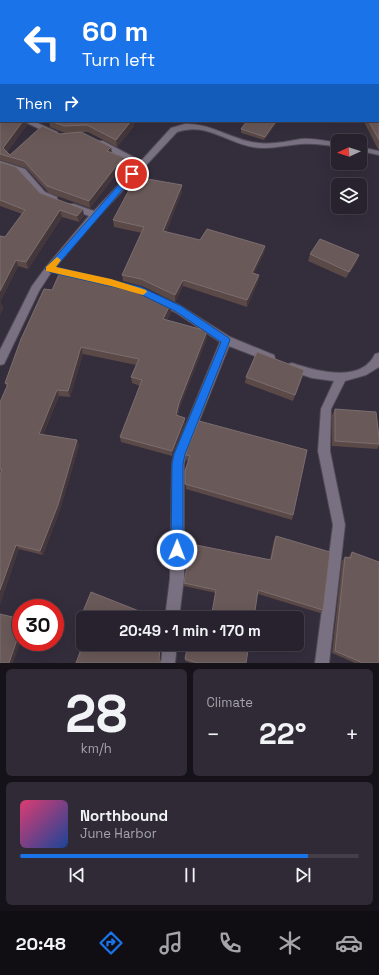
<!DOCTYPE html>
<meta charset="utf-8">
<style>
:root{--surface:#27222d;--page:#2f2a35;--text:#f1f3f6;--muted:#a4a4aa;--line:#433f49;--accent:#1a73e8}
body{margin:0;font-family:"Space Grotesk",sans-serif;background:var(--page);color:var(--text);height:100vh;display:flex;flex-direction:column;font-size:15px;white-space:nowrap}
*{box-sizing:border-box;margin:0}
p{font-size:13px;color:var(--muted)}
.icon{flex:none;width:22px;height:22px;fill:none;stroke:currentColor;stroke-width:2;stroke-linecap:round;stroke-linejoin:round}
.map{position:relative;height:663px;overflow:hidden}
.panel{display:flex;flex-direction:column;gap:6px;padding:6px;background:#151319;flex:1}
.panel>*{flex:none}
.guide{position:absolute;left:0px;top:0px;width:379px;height:122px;box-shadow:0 4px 16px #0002,0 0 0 1px var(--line);background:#1a73e8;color:#fff;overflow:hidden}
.needle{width:26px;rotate:267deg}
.controls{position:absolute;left:331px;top:134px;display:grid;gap:8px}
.controls a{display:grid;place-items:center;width:36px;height:36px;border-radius:6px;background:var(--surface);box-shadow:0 4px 16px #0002,0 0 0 1px var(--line);font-size:20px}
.speed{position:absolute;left:12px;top:599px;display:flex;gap:8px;font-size:20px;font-weight:700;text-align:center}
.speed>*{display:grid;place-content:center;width:52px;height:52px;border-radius:50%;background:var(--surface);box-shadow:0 4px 16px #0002,0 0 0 1px var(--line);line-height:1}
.speed .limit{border:6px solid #d22;background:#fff;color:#111}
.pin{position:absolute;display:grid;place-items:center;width:34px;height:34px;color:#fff;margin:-17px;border:2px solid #fff;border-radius:50%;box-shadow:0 1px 4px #0007}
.me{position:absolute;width:44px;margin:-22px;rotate:1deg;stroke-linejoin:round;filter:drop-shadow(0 0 3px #0008)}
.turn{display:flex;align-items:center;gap:14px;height:84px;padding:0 16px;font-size:18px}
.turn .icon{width:52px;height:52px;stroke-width:2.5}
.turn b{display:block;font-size:28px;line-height:34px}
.then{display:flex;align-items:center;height:38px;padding:0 16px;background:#0003;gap:8px;font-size:15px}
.big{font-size:30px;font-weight:700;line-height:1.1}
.panel .card{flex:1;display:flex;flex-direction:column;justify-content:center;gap:6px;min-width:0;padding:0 14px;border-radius:6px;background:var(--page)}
.panel .dial{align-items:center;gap:0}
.dial b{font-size:52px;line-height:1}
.song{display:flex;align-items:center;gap:12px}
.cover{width:48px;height:48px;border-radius:6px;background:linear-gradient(135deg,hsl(340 70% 55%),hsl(220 70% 35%))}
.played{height:4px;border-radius:2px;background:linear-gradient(90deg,var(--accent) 85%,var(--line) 85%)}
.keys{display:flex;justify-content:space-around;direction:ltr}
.heat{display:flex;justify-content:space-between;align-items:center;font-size:22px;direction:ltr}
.panel .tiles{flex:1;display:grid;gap:6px;grid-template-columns:1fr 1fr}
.card:last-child{grid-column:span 2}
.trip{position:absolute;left:76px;top:611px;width:228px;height:40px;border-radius:6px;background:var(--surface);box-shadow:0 4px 16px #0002,0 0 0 1px var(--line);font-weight:700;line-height:40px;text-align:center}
.tab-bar{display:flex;height:64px;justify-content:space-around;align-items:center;background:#100e12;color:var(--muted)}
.tab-bar .icon{width:28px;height:28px}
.tab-bar .selected{color:var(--accent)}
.tab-bar b{font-size:18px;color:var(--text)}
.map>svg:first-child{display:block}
</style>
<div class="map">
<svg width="379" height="663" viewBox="0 0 379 663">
<rect width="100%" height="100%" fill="#342d3c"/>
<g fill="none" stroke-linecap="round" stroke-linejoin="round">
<path fill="#40687f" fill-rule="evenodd" d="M325,0h4l1,1h-4z
M378,89h1v5h-1z"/>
<defs>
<path id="minor" d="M0,106h1v4h-1z
M23,121h10l24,11 -1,2h-6z
M185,124c28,-1 48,17 74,19 14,2 28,-2 42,-4 13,-1 25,2 37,4v4c-12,-2 -24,-4 -37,-3 -16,1 -32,6 -48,3 -28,-5 -47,-25 -76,-15l-79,85 -46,54 -13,20 -35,73 -4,1v-15l32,-64 14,-19 43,-51 -21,-8v-4h6l20,7 43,-46 -40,-20v-4h6l38,20 30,-33z
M360,147l19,4v4l-19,-4z
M0,161l25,8 20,23 12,5v4c-19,5 -26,-22 -39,-29 -5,-2 -12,-3 -18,-5z
M159,296l22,10 49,31 44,18 1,3 -1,3 -4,1 -41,-16 -43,108 -2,10v114l-5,40h-14l5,-40 2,-114 2,-10 46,-112 -45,-30 -19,-9 -2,-3z
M379,353v14l-13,8 -21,6 -14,28 -1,42 15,74 -16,138h-14l18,-138 -15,-74 3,-42 13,-28 -22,-3 -24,-8 -1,-3 1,-3 4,-1c24,8 69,21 83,-9z
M163,644h14l-2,19h-14z"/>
</defs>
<use href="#minor" stroke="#514a56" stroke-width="2"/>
<use href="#minor" fill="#797181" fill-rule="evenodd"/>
</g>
<path fill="#5a4946" d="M343,0h36v48l-1,-2v-45h-35z
M0,58h1v41l-1,-1z
M0,115l1,6h25l1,4 -20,27 3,3 50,-21 5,-1 -15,-6 -1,-6h84l1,5 -17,21 -29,-15h-6l29,21 12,4 1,7 -34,44 -41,-15 -23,-25 -26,-8z
M379,116v33h-1l-13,-25 1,-3h12z
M247,121h31l-14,19 -23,-7v-4z
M0,162l40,31 44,23 -5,6 -17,-5 -34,52 -10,-3 -18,36 3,6 -3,7v-79l5,1 17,-23 -22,-8z
M182,185v7l-16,40 34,8 65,6 -1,7 -10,20 5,2 -1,7 -11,25 -64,-21 -8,16 -33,-16 -19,-5 -1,-6 20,-42 -28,-6 -1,-7z
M310,254l47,8 -11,16 -38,-17z
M171,312l-4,8 40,11v7l-28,71 -1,7 7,2v5l-13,33 -51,-14 -1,-5 20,-51 -8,-3 -1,-6 5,-12 -53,-11 -13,43 -11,-1 -16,39 34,5 2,5 -19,65 -17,45 -24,-6 -19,55 1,-131h-1v-71l7,-15 -2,-4 16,-44z
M303,376l-10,25 -48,-18 1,-6z
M335,409l44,28v9l-2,3 -45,-3v-31z
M187,449l106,66 -1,5 -106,-31 -1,-18 3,-10 -2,-1v-5z
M276,536l47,74 -3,3 -62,-19 -42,-1 -32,-7v-3l86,-24 4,-19z
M352,552l27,111h-24l-23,-10 10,-92 3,-4 3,1 1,-2z
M139,611l2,3 -2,4h-54l-3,-4z
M185,659l61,4h-55l-6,-2z"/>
<path fill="#44373b" d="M23,121h3l1,4 -22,30 -2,-7z
M131,121h2l1,5 -17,21 -1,-7z
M276,121h2v1l-14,18 1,-3z
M111,147l1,6 -5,-2z
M123,157l1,7 -34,44 -1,-7z
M182,185v7l-18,46 -1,-7z
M83,209l1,7 -5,6 -2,-6z
M60,210l2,7 -34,52 -2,-7z
M265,246l-1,7 -13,27 1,-7z
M359,255l-2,7 -11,16 3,-6z
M16,260l2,6 -18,36 3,6 -3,7v-24z
M259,275l-1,7 -11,25v-7z
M183,280v6l-8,16v-7z
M170,305l1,7 -7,14 -1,-7z
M207,331v7l-28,71 -3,12v-6l3,-12z
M81,347l2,7 -13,43 -2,-6z
M57,390l2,6 -18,44 -2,-6z
M185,418v5l-13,33v-5z
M77,440l2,5 -19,65 -17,45 -3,-4z
M16,545l3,4 -19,55v-14z
M139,611l2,3 -2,4h-2z
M21,628v13l-8,22h-4z
M160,647l1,2 -1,14 -1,-3z"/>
<path fill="#695958" stroke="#7c6e6f" d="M346,0h33v39l-1,-2v-36h-18z
M0,58h1v34h-1z
M1,114v7h22l-20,27 7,7 32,-29 18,8 21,-2 30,15 -4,4 16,6 -34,44 -42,-15 -23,-25 -24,-7v-39z
M378,116h1v24l-10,-19h9z
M51,121h80l-15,19 -29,-15 -23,1z
M247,121h29l-11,16 -24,-8z
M0,162l16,5 24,26 43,16 -6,7 -17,-6 -34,52 -10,-2 -16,31v-55l5,1 20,-27 -25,-10z
M136,177l46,8 -19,46 37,9 7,-11 58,17 -13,27 7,2 -12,25 -64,-20 -8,15 -34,-16 -19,-4 22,-48 -31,-7z
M320,239l39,16 -10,17 -39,-18z
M61,270l74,18 35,17 -7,14 44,12 -28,72 -3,12 9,3 -13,33 -52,-14 22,-57 -11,-3 8,-18 -58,-12 -13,44 -11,-1 -18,44 38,6 -19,65 -18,46 -24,-6 -16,45v-114l2,-7h-2v-67l8,-18 -3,-1 16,-44 23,-50 8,1z
M257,352l47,18 -9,25 -49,-18z
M335,409l41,3 3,25v7l-44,-3z
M199,421l108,29 -14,65 -108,-31v-13l5,-15 -4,-1 1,-6z
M276,536l54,16 -7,58 -65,-20 -4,28h-43l5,-28 -32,-7 7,-39 80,16z
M352,552l27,10v101h-16l-28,-12 10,-94 6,1z
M91,592l48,19 -2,7h-46l-9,-4z
M0,614l21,5v9l-12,35h-9z
M83,644h71l6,3 -1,13 3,2 -1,1h-85z
M188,644h61l-3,19h-48l-13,-4z"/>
<path fill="#1a73e8" stroke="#114b97" d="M129,173l7,1 -80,93 85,20 40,19 48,32 1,2 -45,114 -2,10v86l-2,4 -4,2 -4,-2 -2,-4 1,-86 2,-10 47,-112 -46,-31 -39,-19 -87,-20 -4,-3z"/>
<path fill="#f59e0b" d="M57,257l4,3 -5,7 55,12 35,11 1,2 -4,3 -32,-9 -65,-15v-4z"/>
</svg>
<div class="controls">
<a><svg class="needle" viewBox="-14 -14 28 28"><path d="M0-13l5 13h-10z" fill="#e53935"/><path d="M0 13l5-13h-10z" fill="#a4a4aa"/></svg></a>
<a><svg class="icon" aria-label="layers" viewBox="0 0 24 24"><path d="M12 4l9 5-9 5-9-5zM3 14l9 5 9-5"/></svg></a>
</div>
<div class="speed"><div class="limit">30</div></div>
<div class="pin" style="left:132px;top:174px;background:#d93025"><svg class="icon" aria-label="arrive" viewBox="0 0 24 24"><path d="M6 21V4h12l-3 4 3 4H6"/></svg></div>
<svg class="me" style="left:177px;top:550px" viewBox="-20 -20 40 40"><circle r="17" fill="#1a73e8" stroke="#fff" stroke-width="3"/><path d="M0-11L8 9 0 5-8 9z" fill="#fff"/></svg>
<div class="trip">20:49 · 1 min · 170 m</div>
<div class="guide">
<div class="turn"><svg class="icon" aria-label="left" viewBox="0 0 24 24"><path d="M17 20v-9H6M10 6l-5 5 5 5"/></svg><div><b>60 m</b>Turn left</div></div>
<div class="then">Then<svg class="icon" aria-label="right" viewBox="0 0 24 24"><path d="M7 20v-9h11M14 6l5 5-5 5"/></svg></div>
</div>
</div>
<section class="panel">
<div class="tiles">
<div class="card dial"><b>28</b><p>km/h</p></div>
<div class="card"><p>Climate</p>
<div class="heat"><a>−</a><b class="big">22°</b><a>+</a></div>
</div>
<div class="card">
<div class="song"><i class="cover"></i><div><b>Northbound</b><p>June Harbor</p></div></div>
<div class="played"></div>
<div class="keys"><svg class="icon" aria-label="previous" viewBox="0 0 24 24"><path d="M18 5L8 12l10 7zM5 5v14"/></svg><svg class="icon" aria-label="pause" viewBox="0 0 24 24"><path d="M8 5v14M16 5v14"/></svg><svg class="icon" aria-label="next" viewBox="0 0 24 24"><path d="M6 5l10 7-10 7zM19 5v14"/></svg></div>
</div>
</div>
</section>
<nav class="tab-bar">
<b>20:48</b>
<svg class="icon selected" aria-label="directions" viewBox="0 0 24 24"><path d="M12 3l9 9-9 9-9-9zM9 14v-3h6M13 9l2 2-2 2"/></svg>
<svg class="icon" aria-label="music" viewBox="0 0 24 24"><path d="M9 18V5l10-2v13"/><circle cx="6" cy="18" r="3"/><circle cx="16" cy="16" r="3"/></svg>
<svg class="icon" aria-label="phone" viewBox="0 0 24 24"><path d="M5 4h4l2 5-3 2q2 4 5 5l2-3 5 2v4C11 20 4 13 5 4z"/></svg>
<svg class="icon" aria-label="climate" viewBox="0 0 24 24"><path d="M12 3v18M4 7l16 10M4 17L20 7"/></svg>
<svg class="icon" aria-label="car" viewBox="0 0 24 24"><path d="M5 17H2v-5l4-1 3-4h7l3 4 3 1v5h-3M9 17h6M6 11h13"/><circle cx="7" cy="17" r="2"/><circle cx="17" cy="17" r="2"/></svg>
</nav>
